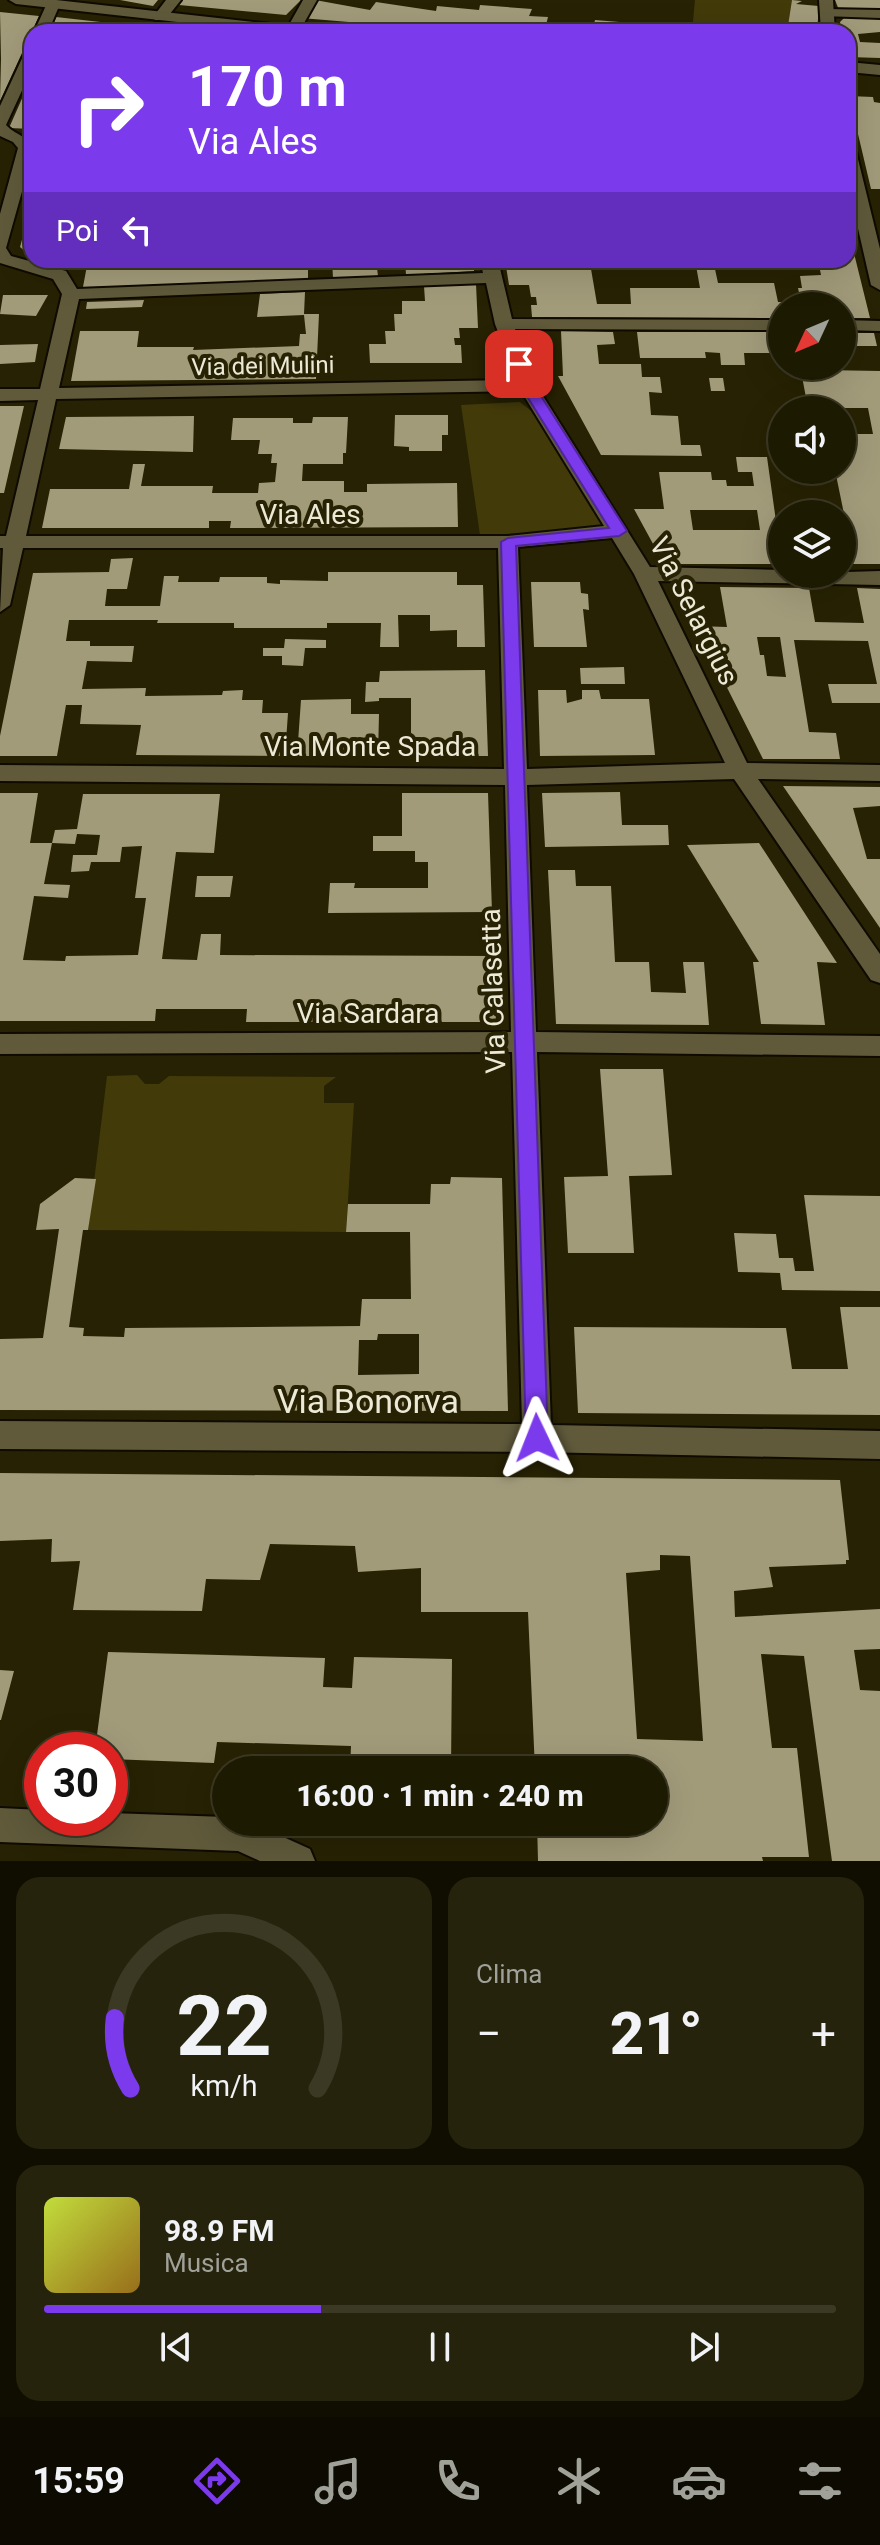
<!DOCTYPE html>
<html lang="it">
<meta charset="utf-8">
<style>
:root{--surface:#1d1a02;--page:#25230c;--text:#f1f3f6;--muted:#a0a199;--line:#3b3824;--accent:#7c3aed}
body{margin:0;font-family:Roboto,sans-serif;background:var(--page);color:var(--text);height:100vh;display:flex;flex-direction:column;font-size:30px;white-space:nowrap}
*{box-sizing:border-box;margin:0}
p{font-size:26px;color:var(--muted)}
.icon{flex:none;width:44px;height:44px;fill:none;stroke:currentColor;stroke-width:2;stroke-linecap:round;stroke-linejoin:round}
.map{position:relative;height:1861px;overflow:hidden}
.side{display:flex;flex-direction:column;gap:16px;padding:16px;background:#100e01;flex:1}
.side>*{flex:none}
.banner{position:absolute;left:24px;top:24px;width:832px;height:244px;border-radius:24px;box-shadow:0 8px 32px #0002,0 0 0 2px var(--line);background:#7c3aed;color:#fff;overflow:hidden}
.needle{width:52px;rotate:226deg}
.fabs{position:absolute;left:768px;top:292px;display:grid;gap:16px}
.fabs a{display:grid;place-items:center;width:88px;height:88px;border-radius:50%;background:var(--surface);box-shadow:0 8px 32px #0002,0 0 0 2px var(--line);font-size:40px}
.speed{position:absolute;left:24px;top:1732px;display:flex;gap:16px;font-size:40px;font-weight:700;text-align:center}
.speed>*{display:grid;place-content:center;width:104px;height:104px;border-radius:50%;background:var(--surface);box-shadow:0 8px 32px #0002,0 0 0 2px var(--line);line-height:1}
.speed .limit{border:12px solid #d22;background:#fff;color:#111}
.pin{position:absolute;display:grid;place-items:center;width:68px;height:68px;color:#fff;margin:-34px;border-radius:16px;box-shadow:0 4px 12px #0006}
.me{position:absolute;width:88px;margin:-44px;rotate:358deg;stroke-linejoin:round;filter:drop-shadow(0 0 6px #0008)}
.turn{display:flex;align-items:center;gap:28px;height:168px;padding:0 32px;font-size:36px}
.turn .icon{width:104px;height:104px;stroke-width:2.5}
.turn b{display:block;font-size:56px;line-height:68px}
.then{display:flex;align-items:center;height:76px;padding:0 32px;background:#0003;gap:16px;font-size:30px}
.big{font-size:60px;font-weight:800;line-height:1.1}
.side .card{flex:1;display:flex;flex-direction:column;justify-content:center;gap:12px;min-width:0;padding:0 28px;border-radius:24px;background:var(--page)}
.side .dial{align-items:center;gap:0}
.dial svg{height:208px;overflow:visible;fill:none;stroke:var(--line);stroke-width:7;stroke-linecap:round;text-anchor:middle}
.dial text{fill:var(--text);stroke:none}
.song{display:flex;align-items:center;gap:24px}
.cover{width:96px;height:96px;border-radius:12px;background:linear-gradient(135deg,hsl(70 70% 55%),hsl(40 70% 35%))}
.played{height:8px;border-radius:4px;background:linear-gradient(90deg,var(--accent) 35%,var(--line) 35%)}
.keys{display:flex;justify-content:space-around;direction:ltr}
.heat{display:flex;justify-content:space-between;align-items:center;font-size:44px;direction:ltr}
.side .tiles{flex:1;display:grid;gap:16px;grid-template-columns:1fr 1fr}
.card:last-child{grid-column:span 2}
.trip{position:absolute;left:212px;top:1756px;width:456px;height:80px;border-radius:40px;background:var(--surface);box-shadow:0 8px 32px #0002,0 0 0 2px var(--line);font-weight:800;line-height:80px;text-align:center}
.dock{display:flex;height:128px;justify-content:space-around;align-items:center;background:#0c0a01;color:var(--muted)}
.dock .icon{width:56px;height:56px}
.dock .selected{color:var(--accent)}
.dock b{font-size:36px;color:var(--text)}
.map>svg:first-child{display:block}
</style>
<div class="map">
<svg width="880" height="1861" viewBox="0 0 880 1861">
<rect width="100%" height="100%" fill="#272203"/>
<path fill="#433a0a" d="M695,0h97l-5,32h-95z
M520,402l15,12 68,110 -13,6 -110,5 -19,-130z
M137,1075l8,9h14l10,-8 167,1 -12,9v17h30l-8,129 -258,-2 19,-154z"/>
<path fill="#a29b7a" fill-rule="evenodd" d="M120,0h38l-5,6z
M183,0h118l-15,15 -107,-10z
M315,0l55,10 6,-8 60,9 1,-5 42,4 1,-5 52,4 -3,7 19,1 -2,8 47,3 2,-8 97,8v4h-223l-168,-14z
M792,0l10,1 -6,3 23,2 -2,26h-30z
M835,0h45v12l-41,-2z
M0,12l39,4 -39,85 1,-42z
M846,16l34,1v15l-22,2 2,8 20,1v15l-32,-1v-25h-6l-2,-10z
M56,17l89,10 -3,5h-92z
M32,75v54l-23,-1 15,-34z
M849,96l24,1 1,5 6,1v86h-9z
M32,203v50h-5l-7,-6z
M848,229l22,89h-28v-12h-60v12l-250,-1 -1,-12h6l-1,-8h-5l-2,-12h-20l-4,-25h73l13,9 6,35h34l-1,-16h70l-5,-28h18l5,23h56l4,19h23l-3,-14h4l-2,-12 21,-1 -3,-15h30z
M88,260h49l-1,6 17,-3v3h19l1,-6h40l1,6 8,-1 4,-5h82v19l-137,7 -88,1z
M332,260h44l2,16 -45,2z
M405,260h68l1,11 -68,4z
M476,284l2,44h-19l1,10h-6l1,7h6l1,18h-92l-1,-19h17l-1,-13h10l-1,-17h8v-13h23l-1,-15z
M305,292l-1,22h15l-3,65 -245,2 9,-50h59l-2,16h57l-1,3 106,-4 1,-12h6l-2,-19 -47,2 3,-23z
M3,295h45l-12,21 -36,-2z
M144,300l-2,7 -56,2 1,-7z
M561,331l52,1 2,12 -18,1 2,19h42l1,13h18l2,16 -13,-1 2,23 27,1 3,29h19l2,11 -101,-1 -43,-79h5z
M637,332h145v21h-38l1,12h-24l-1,-12 -15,-1 1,6h-66z
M842,333h32l3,13h-35z
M38,344l-3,18 -35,2v-19z
M800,366h21l1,4 58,1v193h-38v-16h9l-16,-78h7v-36h31l-5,-26h-60z
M709,378h14l2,13h-14z
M0,406h24l-20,87h-4z
M395,415h53v20h-6v16h-33v-4l-15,-1z
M194,416l-1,36 -134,-3 7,-32z
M313,417h35l-2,36h-3v11h-40l-1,17h42v11h23v-8l90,-1 1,44 -228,1 1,-7h-22v7h-167l8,-39h79l4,-25h12l-4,22h72l-1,7h46l1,-10 16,-1 2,-19h-6l1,-9h-14l2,-14h-29l2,-22h60v5h19z
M736,457h31l15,107h-118l-30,-55h30l-5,-37h52l1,8h14l1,6h27l-2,-14h-14zM690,510h67l3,20h-67z
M133,558l-6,31h-20l-2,17h55l4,-30h15l-1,6h41l1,-5h47v6l13,1v-4l48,1v-9h129v13h26l2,62h-28v-17l-27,1v-16h-32l1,32h-19l1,-24h-54v5h-93v-5h-77l1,-3h-89l-3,21h24v5h44l-2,16 -45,-1 -5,28 64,-1 -1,8 77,-1 1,-4 20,-1 -1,10h21l-1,13h26l-3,43 -149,-1 5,-30 -61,-1 2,-19h-16l-9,51h-57v-20l33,-163 76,-1 2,-13z
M531,582h49l1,11 7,1 1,16 -6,-1 4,38h-53z
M720,587l89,1 6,34 49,1 -7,-35 23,1v114h-48l-4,-19h49l-9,-43 -74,-1 15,92 27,1 4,26h-77l-67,-133 31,1zM757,637h23l6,40 -19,-1 -3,-21h-4z
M285,639l41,1v8h-21l-2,18 -21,-1v-9h-19v-8h21z
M624,667l1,17h-44l-1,-16z
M485,670l3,86h-77v-58h-32v3l-14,1 1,-20h13l1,-11z
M538,690h28l1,13 15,-4v-9h17l2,9h48l6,56 -115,1z
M351,699v15h28l-1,42h-81l4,-56z
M783,786l97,1v19l-27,2 14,51h13v69z
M620,792l2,33h46l1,20 -124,2 -3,-54z
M0,793h38l-8,50h22l3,-13 22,-1 6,-35h137l-6,59 -38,-1 -14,107 35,1 4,-26h20l-1,21 273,1 3,66h-250l1,-13h-91l-1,12h-155zM77,834l23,1 -3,20h-24l-2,17 18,-1 2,-9h29l2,-15 20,-1 -7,52h11l-8,57 -72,1 -1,5 -42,-1 11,-64 34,2 2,-13 -26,-1 8,-41 23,1z
M402,793h86l4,119 -164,1 2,-30h25l-1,5h74v-26h-13v-11h-42v-15h29z
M759,843l78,120 -20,-1 8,63 -64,-1 -8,-62h6l-72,-117z
M548,870h27l1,16h35l4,76h34l2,30 35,1 -3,-31h21l5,63 -153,-1z
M197,876h36l-3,21h-35z
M600,1069h63l9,106 -43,1 5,77h-66l-4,-76 44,-1z
M451,1177l51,1 6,233 -508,-1v-71l43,-1 16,-109 -23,1 4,-26 35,-26 21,1 -8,51h-5l-14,97 15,1 -1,8 41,1 1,-9 235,-2 2,-27h49l-1,-67h-64l2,-28h82l1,-20h19zM378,1334h41v40l-61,1 1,-35h18z
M804,1195l76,1v95l-98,-1 -2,-17 -42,-1 -4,-39 42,1 3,24h14l2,13h19z
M840,1307h40v108l-302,-2 -4,-86 212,1 6,41h56z
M0,1473l840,7 9,80h-3v4l-77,3 4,20 -39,4 1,26 145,-8v40l-26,1 6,40 20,1v170h-48l-28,-205 -43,-2 11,94h25l12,109h-47l1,4h-225l-1,-39h117v-52h-119l-7,-158h-107v-44l-63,4 -3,-26 -85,-2 -10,36 -54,-1 -4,32 -129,-1 7,-49 -29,1 1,-23 -52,2zM660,1555l30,1 13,185 -66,-2 -11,-166 34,-3z
M108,1652l217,6 -2,29 29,1 2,-31 98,2 -1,111h-101l1,-24 -134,-4 -3,21 -104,-4v-9h-15z
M0,1670l14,1 -13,49h-1z"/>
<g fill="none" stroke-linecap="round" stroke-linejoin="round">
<defs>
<path id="street" d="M166,0h15l-16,20h-10l-2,-3z
M303,0h14l-18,32h-14z
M48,1l6,-1 6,4 -12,28h-14z
M827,9l53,1v8l-58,-2 -2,-3z
M32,48v21l-26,56c11,12 26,10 26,31l-26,92 5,8 55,15 11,18 406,-16 -3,-13h18l14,59 270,1v10l-267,-1 21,56 114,182 132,3v4l98,-3v14l-222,-4 89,182 133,2v16l-122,-2 122,175v29l-9,-3 -137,-201 -207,6 9,247 344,4v20l-343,-4 14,373 329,6v28l-343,-7 -537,-3v-28l522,3 -10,-372 -512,2v-20l511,-2 -6,-247 -505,-4v-16l504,4 -6,-221h-475l-13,57 -10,7 3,-64h-3v-12h6l32,-136 -38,1v-12h40l22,-95 -9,-15 -53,-16v-49l18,-66 -5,-6 -13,-6v-30l25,-54zM486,283l9,41 21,56 -457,8 20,-89zM521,391l83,135 -96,10h-482l30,-137zM612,538l22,36 91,189 -198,6 -9,-222z
M848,146l8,5 24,98v41l-9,-5 -23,-100z
M842,320l38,1v10l-38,-1z
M0,1808l42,2v8h68v-5l116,4v5h24l60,27 5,12h-55l-22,-10 -238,-9z"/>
<path id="secondary" d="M9,0h47l251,28 7,4h-47l-251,-28z
M819,0h14l2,32h-14z
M848,62l32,3v10l-32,-3z"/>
</defs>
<use href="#street" stroke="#0f0b00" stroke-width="4"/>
<use href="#secondary" stroke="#0f0b00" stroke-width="4"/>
<use href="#street" fill="#605a3b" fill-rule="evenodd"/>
<use href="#secondary" fill="#605a3b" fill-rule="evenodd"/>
</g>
<path fill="#7c3aed" stroke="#51269a" stroke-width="2" d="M519,360l7,4 8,21 93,146 -8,5 -103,10 32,892 -3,7 -8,3 -7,-3 -4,-7 -25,-896 7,-4 101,-10 -89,-143 -7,-21z"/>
<g text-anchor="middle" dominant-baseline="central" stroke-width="8" stroke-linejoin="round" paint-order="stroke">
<g font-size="24" fill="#ece9d7" stroke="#272203">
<text transform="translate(263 366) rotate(-1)">Via dei Mulini</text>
</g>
<g font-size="28" fill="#ece9d7" stroke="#272203">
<text x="310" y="514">Via Ales</text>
<text transform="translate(694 611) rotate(63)">Via Selargius</text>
<text x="370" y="746">Via Monte Spada</text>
<text transform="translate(493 991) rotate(-92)">Via Calasetta</text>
<text x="368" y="1013">Via Sardara</text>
</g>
<g font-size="34" fill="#ece9d7" stroke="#272203">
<text x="368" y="1401">Via Bonorva</text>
</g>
</g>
</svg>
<div class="fabs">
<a><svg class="needle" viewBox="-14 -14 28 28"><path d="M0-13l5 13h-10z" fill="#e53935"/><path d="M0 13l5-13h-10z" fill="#a0a199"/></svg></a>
<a><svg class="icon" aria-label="sound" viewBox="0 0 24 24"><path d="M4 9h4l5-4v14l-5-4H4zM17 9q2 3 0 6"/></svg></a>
<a><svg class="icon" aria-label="layers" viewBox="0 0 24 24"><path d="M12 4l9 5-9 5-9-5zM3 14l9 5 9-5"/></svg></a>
</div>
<div class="speed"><div class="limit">30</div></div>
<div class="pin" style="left:519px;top:364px;background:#d93025"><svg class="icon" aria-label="arrive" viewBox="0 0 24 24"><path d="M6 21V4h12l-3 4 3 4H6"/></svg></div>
<svg class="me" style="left:537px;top:1438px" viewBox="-20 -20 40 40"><path d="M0-17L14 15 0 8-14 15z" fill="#7c3aed" stroke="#fff" stroke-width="4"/></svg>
<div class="trip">16:00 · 1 min · 240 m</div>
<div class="banner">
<div class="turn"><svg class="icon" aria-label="right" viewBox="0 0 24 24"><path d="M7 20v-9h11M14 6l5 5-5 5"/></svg><div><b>170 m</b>Via Ales</div></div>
<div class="then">Poi<svg class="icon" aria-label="left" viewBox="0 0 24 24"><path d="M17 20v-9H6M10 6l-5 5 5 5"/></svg></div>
</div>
</div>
<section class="side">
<div class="tiles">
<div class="card dial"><svg viewBox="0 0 100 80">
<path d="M14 69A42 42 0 1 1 86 69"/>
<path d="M14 69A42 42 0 0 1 8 42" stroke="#7c3aed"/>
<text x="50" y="56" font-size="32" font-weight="700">22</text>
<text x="50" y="72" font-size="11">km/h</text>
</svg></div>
<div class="card"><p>Clima</p>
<div class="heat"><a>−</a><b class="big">21°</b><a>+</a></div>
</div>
<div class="card">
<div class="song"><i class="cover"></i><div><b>98.9 FM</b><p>Musica</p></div></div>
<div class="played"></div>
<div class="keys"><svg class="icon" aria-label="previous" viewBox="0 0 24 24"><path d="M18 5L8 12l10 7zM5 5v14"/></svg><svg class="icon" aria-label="pause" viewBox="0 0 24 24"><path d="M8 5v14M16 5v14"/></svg><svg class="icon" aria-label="next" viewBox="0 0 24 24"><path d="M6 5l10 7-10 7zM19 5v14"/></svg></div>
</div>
</div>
</section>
<nav class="dock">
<b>15:59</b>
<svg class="icon selected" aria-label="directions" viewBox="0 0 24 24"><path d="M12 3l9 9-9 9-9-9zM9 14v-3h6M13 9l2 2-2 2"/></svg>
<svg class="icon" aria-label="music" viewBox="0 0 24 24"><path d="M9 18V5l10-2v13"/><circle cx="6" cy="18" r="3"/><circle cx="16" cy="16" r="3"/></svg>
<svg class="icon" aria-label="phone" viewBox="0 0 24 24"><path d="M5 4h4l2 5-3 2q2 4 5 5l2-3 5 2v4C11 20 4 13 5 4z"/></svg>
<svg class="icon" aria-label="climate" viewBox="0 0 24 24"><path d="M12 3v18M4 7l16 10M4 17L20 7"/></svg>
<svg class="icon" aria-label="car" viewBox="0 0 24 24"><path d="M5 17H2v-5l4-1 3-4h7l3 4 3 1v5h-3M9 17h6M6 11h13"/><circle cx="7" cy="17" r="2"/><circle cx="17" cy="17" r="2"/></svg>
<svg class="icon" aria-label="filters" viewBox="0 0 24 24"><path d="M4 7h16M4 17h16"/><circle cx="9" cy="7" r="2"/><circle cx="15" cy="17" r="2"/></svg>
</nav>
